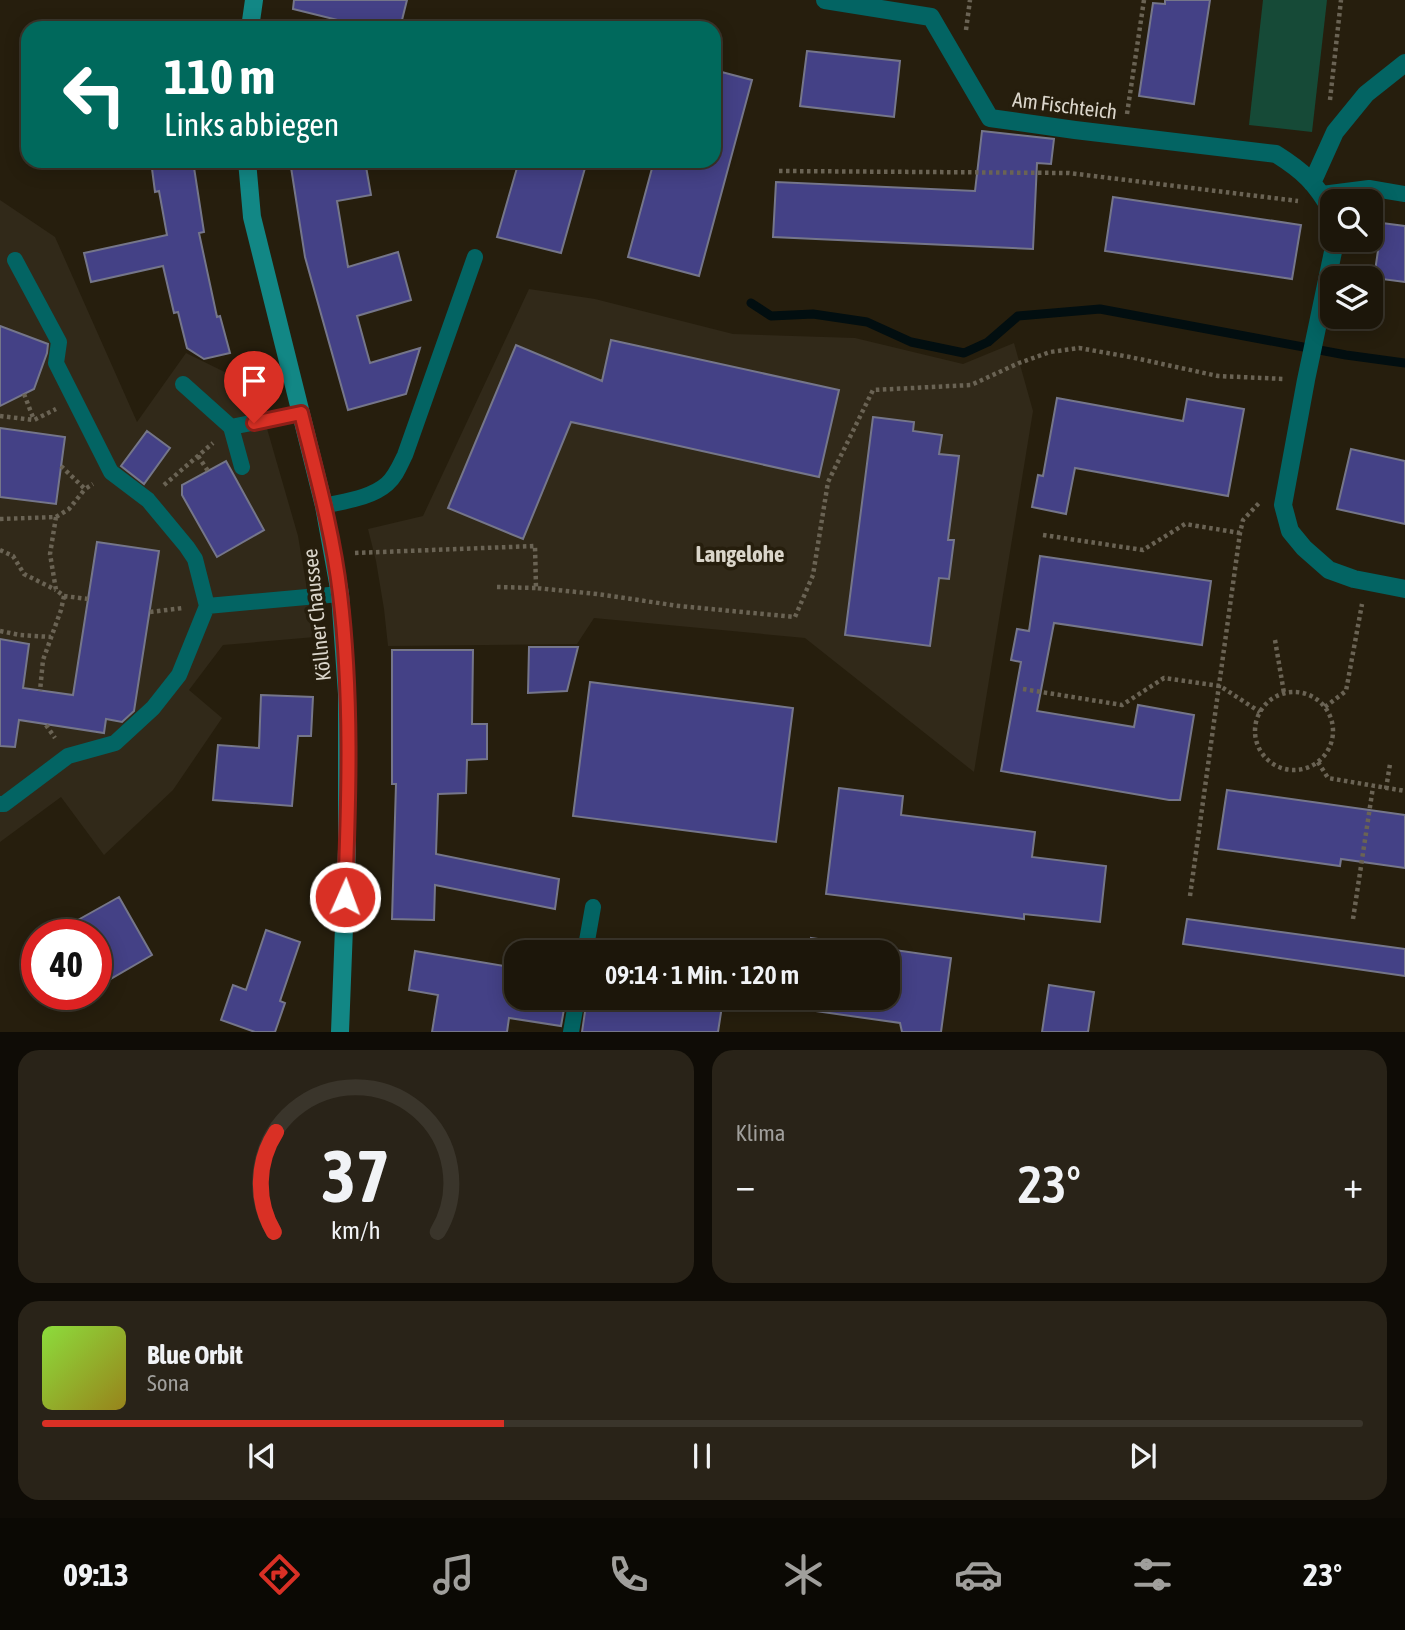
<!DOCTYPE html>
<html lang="de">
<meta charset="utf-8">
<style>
:root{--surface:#1c160a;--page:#292318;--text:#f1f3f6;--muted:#a09f9c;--line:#3a352b;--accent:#d93025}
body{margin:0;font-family:"Asap Condensed",sans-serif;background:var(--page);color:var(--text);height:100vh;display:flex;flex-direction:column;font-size:26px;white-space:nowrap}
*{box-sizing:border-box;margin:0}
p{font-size:23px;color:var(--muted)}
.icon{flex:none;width:38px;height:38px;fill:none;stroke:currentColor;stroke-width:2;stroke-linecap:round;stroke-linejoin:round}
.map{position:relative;height:1032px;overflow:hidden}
.sheet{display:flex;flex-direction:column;gap:18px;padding:18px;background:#0f0c06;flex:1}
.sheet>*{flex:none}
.guide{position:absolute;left:21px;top:21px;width:700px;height:147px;border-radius:21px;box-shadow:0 4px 18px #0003,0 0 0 2px var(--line);background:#00695c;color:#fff;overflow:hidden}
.tools{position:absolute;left:1320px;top:189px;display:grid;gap:14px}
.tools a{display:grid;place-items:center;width:63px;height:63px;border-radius:14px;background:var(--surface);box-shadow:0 4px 18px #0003,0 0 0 2px var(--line);font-size:35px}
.speed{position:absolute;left:21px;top:919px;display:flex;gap:14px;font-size:35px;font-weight:700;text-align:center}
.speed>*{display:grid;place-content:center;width:91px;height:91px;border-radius:50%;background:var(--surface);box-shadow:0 4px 18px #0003,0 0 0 2px var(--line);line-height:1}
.speed .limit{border:10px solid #d22;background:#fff;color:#111}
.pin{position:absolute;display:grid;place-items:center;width:60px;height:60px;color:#fff;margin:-72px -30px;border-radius:50% 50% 50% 0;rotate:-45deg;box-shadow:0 0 7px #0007}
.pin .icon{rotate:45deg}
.me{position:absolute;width:77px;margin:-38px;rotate:2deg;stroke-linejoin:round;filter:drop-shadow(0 0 5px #0008)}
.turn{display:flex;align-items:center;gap:24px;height:147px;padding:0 28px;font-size:32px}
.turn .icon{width:91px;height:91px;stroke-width:2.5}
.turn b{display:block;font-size:49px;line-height:60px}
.big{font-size:52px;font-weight:600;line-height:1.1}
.sheet .card{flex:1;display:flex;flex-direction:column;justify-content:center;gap:10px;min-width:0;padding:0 24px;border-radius:21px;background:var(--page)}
.sheet .dial{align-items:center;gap:0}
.dial svg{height:182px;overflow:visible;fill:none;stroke:var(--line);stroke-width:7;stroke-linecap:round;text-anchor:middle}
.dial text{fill:var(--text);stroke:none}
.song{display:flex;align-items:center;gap:21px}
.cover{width:84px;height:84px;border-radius:10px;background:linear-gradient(135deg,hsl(90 70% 55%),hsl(50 70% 35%))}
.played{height:7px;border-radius:4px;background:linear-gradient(90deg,var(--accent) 35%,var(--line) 35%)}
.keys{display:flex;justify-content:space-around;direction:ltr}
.heat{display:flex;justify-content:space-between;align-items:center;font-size:38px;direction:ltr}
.sheet .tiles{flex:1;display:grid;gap:18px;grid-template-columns:1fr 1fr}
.card:last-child{grid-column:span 2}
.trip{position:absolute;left:504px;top:940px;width:396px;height:70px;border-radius:21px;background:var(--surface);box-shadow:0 4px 18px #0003,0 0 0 2px var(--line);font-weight:600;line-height:70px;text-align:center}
.menu{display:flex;height:112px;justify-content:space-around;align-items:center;background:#0b0904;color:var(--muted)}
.menu .icon{width:49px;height:49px}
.menu .selected{color:var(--accent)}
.menu b{font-size:32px;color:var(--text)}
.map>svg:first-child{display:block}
</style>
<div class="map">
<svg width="1405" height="1032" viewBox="0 0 1405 1032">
<rect width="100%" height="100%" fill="#261e0d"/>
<path fill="#312919" d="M0,200l55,37 82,185 49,-69 59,29 8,-2 45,156 17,101 -92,8 -34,45 33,28 -49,72 -69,65 -43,-58 -61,45z
M529,289l66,10 138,35 122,4 108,26 51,-21 19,68 -59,361 -169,-134 -211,-20 -17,26 -189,2 -4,-37 -8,-48 -8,-32 55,-13z"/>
<path fill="#164a37" d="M1263,0h64l-15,132 -63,-7z"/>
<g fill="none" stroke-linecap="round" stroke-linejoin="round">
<path stroke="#020e10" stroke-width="9" d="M751,303l20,13 42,-2 54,8 44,20 53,11 24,-11 30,-26 82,-7 246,46 59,8"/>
</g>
<path fill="#444186" stroke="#75768a" stroke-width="2" d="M294,0h113l-7,28h-30l-77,-19z
M1165,0h45l-16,104 -55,-8 14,-93 12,1z
M807,51l93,10 -6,56 -94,-11z
M714,70l38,10 -53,196 -71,-19 26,-96h60z
M982,131l72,8 -3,25 -14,-1 -4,86 -260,-12 3,-55 199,9z
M151,161h42l11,71 -5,1 18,84 3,-1 10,37 -26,6 -17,-11 -9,-36 -4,1 -11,-47 -72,16 -7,-29 83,-18 -8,-44 -4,1z
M290,161h41l1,6 33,-6 6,34 -34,6 11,66 50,-15 13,48 -54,16 13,47 50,-15 -14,46 -58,16 -43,-153z
M519,161h68l-26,92 -64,-16z
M1113,197l188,28 -9,54 -187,-28z
M1382,223l23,3v56l-31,-4z
M0,326l48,18 -1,9 -13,36 -34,17z
M611,340l228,50 -20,87 -248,-55 -48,117 -75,-31 68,-163 86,36z
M1057,398l126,23 4,-22 57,10 -16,87 -153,-28 -9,46 -34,-7 6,-32 5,1z
M873,417l41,5 -1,9 29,4 -3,19 20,2 -11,84h6l-5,39 -10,-1 -9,68 -85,-11z
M0,428l65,9 -9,67 -56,-7z
M147,431l23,17 -26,36 -23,-18z
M1351,449l54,12v63l-68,-15z
M226,461l38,69 -47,27 -35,-62v-10z
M97,542l62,9 -25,160 -12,11 -16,-3 -2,14 -85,-13 -4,27 -15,-1v-107l29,5 -6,44 50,7z
M1040,556l171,25 -9,64 -148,-22 -17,88 97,16 4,-22 56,10 -14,85h-11l-168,-29 20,-109 -10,-2 6,-31 12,2z
M529,647h49l-11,44 -39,2z
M392,650h81l-1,74h15v35l-20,1 -1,33 -28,1 -2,60 123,25 -4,30 -120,-24 -1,35 -42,-1 4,-135h-4z
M590,682l203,26 -17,134 -203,-26z
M261,695l52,2 -2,39h-13l-6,70 -79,-6 5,-55 41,3z
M839,788l64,8 -2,19 134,17 -3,25 74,9 -6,56 -76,-8v5l-198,-25z
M1227,790l178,25v53l-64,-9 -1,7 -122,-17z
M119,897l33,58 -45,26 -11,-20v-27h-43z
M1187,919l218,30v27l-222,-32z
M266,930l34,12 -20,59 5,2 -10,29h-20l-34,-12 12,-35 13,5z
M811,938l140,20 -10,74h-39l-2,-9 -99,-14 1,-11h85v-46h-78z
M528,941l36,6 -1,5h-37z
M415,951l101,17v30h50l-5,28 -52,-8 -2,14h-75l6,-37 -29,-5z
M1049,985l45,7 -6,40h-46z
M587,998h158l-2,12 -21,-4 -4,26h-136z"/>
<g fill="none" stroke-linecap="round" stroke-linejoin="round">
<path stroke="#6a6354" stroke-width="4.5" stroke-dasharray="3.5 3.5" stroke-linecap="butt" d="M966,30l4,-30
M1330,100l11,-100
M1127,114l17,-114
M779,171l290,2 229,28
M24,394l10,26
M0,416l34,4 22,-11
M198,456l10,15
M61,466l24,23 8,-5
M164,485l49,-42
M56,517l13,-8 16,-20
M0,519l56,-2 -6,37 6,36 8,6 -3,14 -18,50 -3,31
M1043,535l100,15 42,-26 55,9
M0,550l13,6 11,18 32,16
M355,553l180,-7 1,42 61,6 82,12 116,11 18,-42 15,-93 45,-92 98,-5 48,-22 31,-11 29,-4 51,9 88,19 67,3
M497,587l39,1
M64,596l24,3
M150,612l33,-4
M0,631l20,4 31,2
M1275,640l9,53
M1023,689l99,16 42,-27 56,8 40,26
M1255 731a39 39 0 1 1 78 0a39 39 0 1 1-78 0Z
M1325,707l21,-16 16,-87
M46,725l9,13
M1318,762l10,16 77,13
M1386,789l4,-25
M1190,896l50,-363 3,-13 17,-18
M1353,919l20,-132"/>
<path stroke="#036463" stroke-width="16" d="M1322,194l47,-6 36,6
M183,384l48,43
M242,467l-11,-40 70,-14
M324,506c21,-5 47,-8 63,-22 9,-8 13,-19 18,-29l70,-198
M207,606l133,-12
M0,804h4l64,-48 47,-13 38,-35 26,-33 28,-69 -12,-47 -8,-12 -39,-47 -37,-28 -55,-109 3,-21 -44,-82
M585,952l8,-45
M571,1032l6,-34"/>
<path stroke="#036463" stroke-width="18" d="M825,0l106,17 59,101 85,12 201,24c27,17 40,29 56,58
M1312,183l23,-51 31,-38 39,-31
M1335,240l-1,7 -28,133 -23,125 7,26 14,17 25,22 25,9 51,10"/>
<path stroke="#128785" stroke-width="18" d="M250,28l4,-28
M247,161l5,56 72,289 16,88 7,100v155l-7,183"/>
</g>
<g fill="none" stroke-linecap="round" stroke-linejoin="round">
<defs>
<path id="route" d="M254,423l47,-10c15,60 32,120 39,181 12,100 9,203 5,303"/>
</defs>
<use href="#route" stroke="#8d1f18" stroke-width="18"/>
<use href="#route" stroke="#d93025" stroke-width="12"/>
</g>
<g text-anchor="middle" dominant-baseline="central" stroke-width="7" stroke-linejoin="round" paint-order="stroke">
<g font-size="21" fill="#dad5ca" stroke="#261e0d">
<text transform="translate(1065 105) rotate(7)">Am Fischteich</text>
<text transform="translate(316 615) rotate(-96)">Köllner Chaussee</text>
</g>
<g font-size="23" font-weight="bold" fill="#dad5ca" stroke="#261e0d">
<text x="740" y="554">Langelohe</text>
</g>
</g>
</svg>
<div class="tools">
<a><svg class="icon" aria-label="search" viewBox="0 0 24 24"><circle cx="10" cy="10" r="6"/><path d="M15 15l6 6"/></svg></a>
<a><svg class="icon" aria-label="layers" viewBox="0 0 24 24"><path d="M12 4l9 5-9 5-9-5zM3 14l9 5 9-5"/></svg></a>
</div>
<div class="speed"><div class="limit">40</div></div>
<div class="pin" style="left:254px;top:423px;background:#d93025"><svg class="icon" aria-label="arrive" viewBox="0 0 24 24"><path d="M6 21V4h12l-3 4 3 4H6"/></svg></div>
<svg class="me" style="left:345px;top:897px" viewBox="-20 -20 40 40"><circle r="17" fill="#d93025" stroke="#fff" stroke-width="3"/><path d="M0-11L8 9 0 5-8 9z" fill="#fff"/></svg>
<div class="trip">09:14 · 1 Min. · 120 m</div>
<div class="guide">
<div class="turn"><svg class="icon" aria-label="left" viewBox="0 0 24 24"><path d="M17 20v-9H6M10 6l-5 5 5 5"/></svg><div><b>110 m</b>Links abbiegen</div></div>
</div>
</div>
<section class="sheet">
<div class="tiles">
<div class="card dial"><svg viewBox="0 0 100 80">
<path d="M14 69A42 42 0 1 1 86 69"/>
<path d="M14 69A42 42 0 0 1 15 25" stroke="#d93025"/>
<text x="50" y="56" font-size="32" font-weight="700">37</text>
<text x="50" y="72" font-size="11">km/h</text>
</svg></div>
<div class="card"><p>Klima</p>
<div class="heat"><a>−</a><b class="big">23°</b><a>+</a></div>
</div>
<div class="card">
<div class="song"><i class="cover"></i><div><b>Blue Orbit</b><p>Sona</p></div></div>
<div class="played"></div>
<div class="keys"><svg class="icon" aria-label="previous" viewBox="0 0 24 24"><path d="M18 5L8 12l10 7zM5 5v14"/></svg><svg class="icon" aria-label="pause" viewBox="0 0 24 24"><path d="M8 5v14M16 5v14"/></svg><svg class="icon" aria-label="next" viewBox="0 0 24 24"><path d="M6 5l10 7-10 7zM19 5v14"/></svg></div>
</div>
</div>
</section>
<nav class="menu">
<b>09:13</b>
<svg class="icon selected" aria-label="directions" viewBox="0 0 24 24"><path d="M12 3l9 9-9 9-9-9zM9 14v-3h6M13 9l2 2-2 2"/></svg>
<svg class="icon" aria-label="music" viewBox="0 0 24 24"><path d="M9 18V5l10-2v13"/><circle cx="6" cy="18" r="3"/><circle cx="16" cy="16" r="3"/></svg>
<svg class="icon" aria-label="phone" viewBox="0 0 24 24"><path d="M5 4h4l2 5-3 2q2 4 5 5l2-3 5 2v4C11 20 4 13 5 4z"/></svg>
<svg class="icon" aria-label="climate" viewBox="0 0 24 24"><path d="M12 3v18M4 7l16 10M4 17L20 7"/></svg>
<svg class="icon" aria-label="car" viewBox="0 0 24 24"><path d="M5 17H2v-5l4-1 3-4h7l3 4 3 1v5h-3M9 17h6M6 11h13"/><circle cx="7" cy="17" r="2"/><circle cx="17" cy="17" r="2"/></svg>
<svg class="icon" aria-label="filters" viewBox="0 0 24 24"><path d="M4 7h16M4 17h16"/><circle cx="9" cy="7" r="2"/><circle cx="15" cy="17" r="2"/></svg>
<b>23°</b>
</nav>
